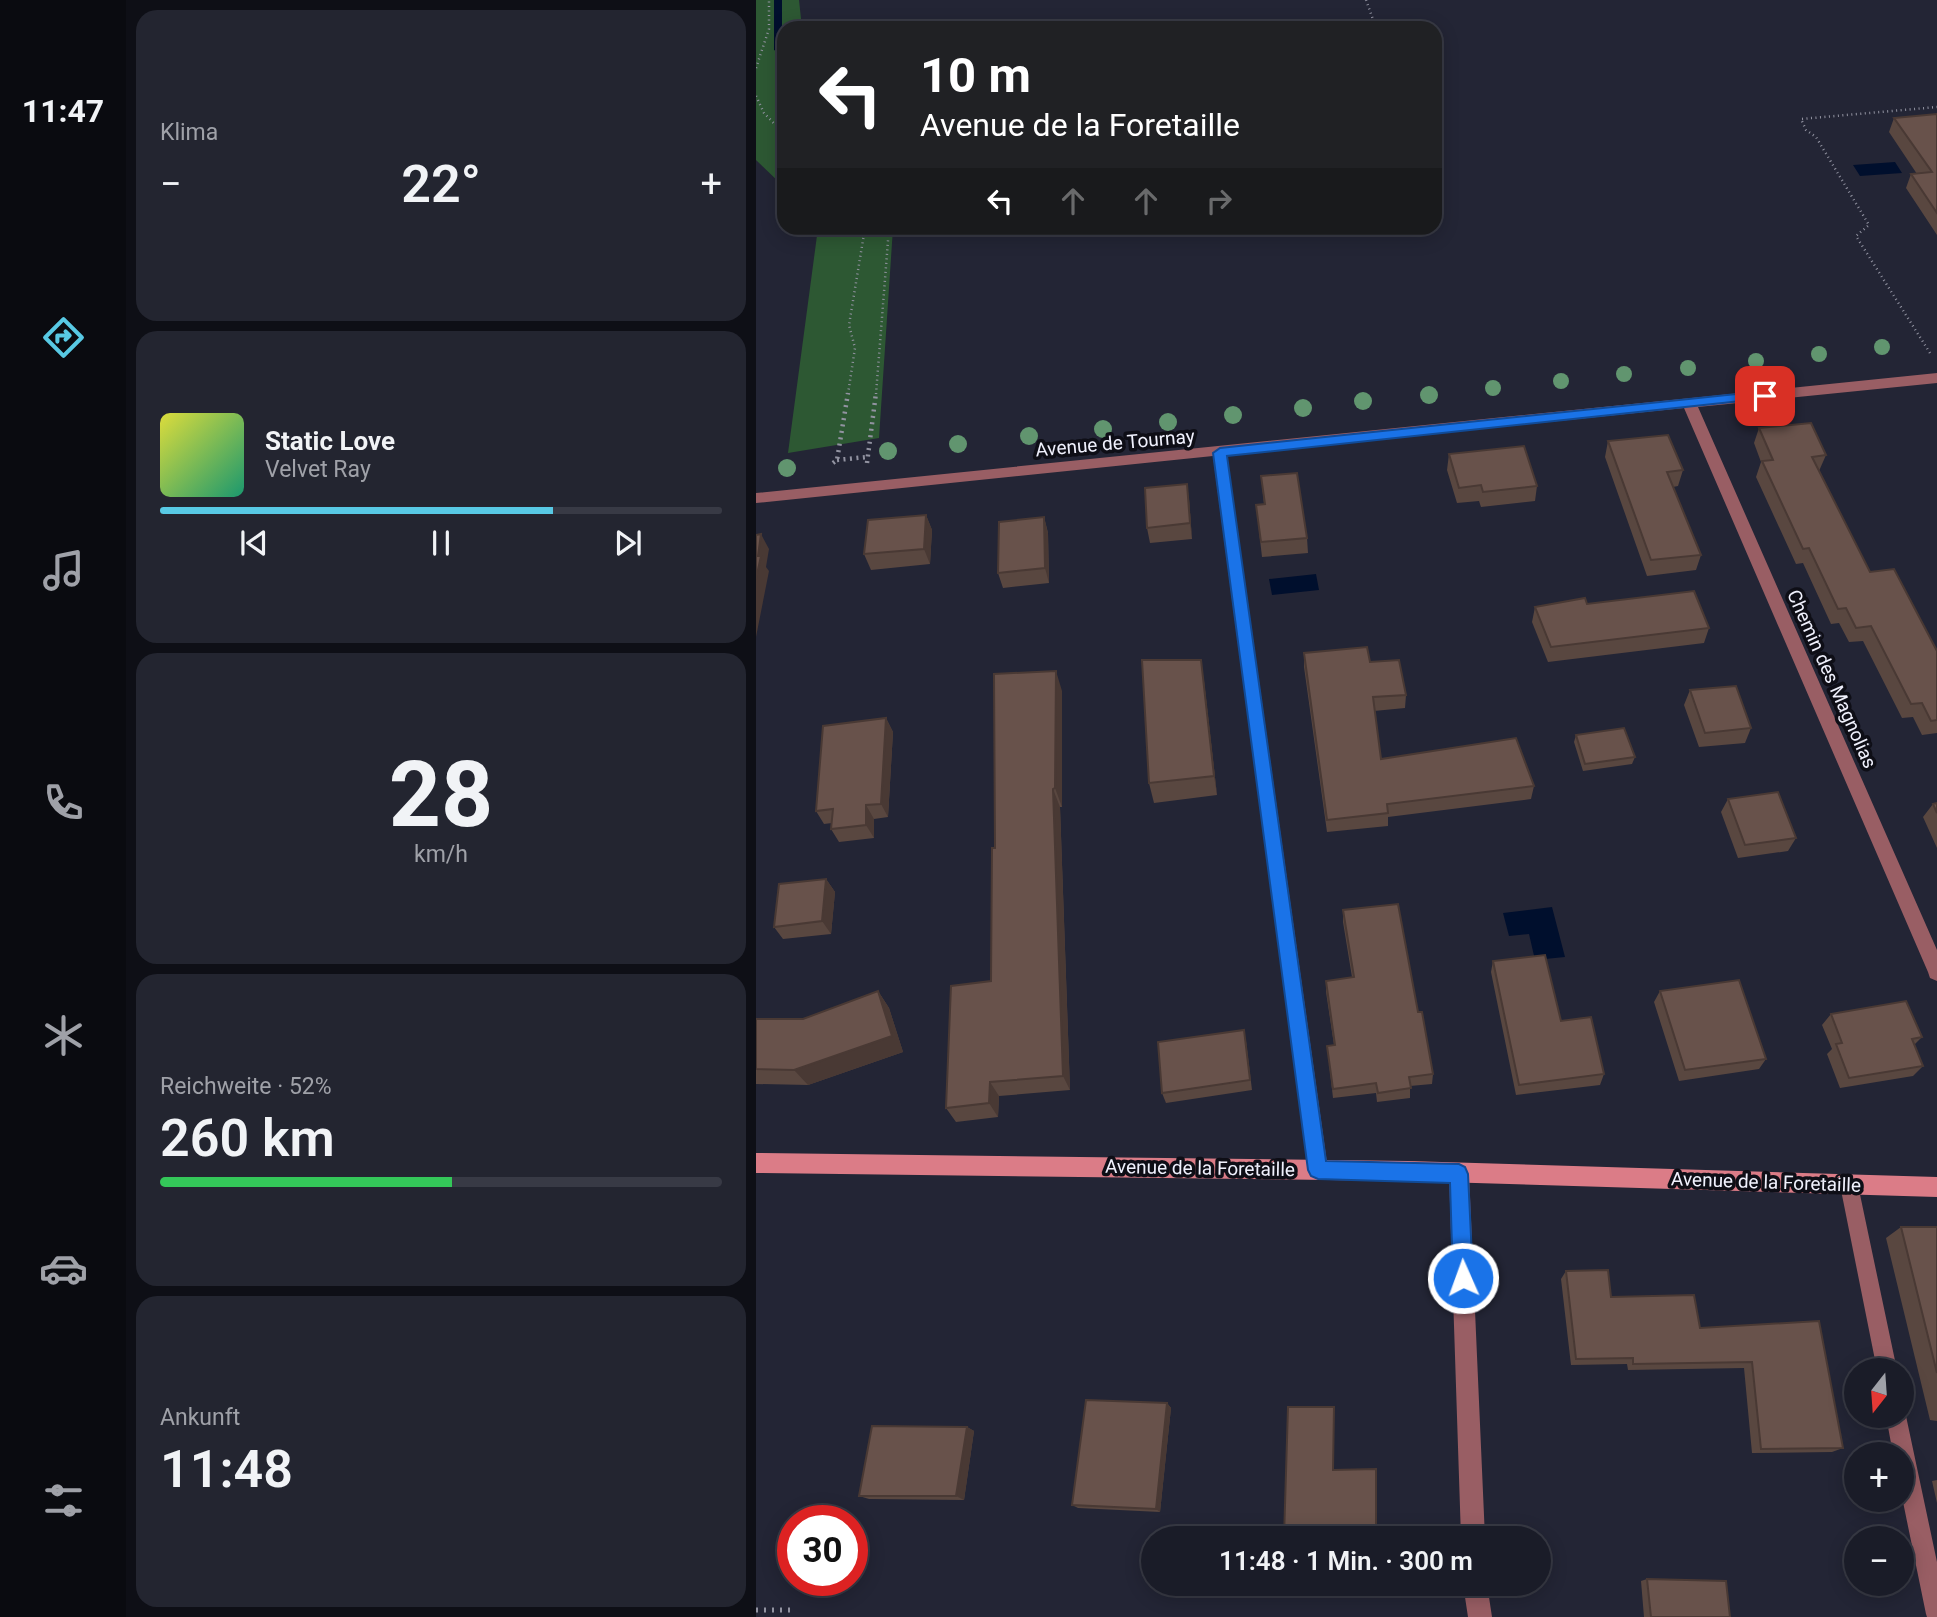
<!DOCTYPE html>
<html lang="de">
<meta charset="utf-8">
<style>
:root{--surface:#1a1c28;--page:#232530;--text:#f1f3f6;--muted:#9fa1a8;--line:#383a45;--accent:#58c9e4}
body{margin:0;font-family:Roboto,sans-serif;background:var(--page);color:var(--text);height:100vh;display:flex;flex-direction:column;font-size:26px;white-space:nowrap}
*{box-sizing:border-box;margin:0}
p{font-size:23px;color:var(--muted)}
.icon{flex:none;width:38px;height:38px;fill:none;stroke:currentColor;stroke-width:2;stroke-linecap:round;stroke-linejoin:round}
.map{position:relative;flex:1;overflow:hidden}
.panel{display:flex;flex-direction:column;gap:10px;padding:10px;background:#0e0f16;width:630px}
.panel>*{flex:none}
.hud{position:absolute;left:21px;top:21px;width:665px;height:214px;border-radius:21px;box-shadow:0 4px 18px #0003,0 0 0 2px var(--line);background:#202124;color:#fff;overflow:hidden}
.needle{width:46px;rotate:197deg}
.controls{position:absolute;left:1088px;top:1358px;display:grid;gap:14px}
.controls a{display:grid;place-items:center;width:70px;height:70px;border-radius:50%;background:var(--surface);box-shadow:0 4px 18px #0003,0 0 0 2px var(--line);font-size:35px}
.speed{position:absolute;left:21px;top:1505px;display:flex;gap:14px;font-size:35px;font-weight:700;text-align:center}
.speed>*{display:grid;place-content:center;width:91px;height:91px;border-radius:50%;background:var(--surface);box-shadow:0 4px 18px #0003,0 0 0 2px var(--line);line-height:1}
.speed .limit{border:10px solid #d22;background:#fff;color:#111}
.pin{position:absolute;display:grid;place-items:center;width:60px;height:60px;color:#fff;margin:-30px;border-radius:14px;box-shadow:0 4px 10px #0006}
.me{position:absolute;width:77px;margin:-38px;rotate:358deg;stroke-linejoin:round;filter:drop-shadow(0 0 5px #0008)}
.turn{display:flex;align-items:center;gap:24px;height:147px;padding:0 28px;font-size:32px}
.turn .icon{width:91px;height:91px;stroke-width:2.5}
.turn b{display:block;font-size:49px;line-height:60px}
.lanes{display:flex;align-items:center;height:66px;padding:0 28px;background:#0003;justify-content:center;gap:35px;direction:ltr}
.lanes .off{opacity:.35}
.big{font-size:52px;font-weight:600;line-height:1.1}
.panel .card{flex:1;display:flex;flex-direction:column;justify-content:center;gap:10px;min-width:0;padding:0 24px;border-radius:21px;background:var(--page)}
.panel .dial{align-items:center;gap:0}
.dial b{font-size:91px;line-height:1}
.song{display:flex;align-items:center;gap:21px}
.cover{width:84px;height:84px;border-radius:10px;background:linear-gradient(135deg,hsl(60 70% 55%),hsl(160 70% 35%))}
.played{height:7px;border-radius:4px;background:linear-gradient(90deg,var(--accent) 70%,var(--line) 70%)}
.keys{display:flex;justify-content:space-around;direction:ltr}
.heat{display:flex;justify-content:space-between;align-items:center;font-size:38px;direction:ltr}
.charge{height:10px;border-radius:5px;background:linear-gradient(90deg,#34c759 52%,var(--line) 0)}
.trip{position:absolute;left:385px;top:1526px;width:410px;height:70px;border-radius:35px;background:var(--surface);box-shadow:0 4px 18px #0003,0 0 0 2px var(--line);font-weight:600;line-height:70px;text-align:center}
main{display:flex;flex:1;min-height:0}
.tabs{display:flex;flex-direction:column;width:126px;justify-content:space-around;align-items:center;background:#0a0b10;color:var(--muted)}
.tabs .icon{width:49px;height:49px}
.tabs .selected{color:var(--accent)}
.tabs b{font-size:32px;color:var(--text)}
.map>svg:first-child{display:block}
</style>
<main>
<nav class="tabs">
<b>11:47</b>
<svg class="icon selected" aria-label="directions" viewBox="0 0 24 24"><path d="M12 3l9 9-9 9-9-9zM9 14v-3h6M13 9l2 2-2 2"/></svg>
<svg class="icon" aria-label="music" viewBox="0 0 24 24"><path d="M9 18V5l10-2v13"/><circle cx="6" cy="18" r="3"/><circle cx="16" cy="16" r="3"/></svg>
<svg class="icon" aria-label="phone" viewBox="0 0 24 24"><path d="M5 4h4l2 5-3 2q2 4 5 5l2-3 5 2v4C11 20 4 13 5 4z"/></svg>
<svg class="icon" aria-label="climate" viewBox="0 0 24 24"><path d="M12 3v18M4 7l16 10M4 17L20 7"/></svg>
<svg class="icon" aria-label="car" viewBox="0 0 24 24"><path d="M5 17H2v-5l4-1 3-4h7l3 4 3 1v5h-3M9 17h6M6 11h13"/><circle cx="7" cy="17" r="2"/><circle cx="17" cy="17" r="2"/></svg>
<svg class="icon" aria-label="filters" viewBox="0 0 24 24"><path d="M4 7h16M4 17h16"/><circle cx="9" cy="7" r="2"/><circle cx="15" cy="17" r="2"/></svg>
</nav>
<section class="panel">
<div class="card"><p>Klima</p>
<div class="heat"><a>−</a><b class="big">22°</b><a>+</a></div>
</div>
<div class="card">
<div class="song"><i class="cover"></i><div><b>Static Love</b><p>Velvet Ray</p></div></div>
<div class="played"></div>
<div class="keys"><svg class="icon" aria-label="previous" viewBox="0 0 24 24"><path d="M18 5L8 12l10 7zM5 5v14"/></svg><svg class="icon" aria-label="pause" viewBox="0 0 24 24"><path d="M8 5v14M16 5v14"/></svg><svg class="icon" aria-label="next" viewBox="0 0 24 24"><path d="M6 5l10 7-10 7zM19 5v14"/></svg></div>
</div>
<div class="card dial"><b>28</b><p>km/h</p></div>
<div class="card"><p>Reichweite · 52%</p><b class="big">260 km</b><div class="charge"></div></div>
<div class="card"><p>Ankunft</p><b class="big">11:48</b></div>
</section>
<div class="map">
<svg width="1181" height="1617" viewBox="0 0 1181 1617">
<rect width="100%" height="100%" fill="#232535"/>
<path fill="#2d5833" d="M0,0h43l3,28h-18v159l-28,-27z
M62,228h75l-14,210 -91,15z"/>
<path fill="#000f2d" d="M1139,162l7,11 -42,3 -7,-11z
M560,574l3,16 -47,5 -3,-16z
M796,907l13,50 -30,3 -6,-26 -20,2 -6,-23z"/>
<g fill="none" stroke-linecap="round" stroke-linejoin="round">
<path fill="#000f2d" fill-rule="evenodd" d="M18,0h8v50l-4,2 -4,-2z"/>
<path stroke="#9293a1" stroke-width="2.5" stroke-dasharray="1 3.5" stroke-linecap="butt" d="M610,0l10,28
M0,68l13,-39v-29
M0,96l8,17 20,21
M1174,353l-74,-117 13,-11 -53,-88 -10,-7 -5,-11 136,-12
M92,394l7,-46 -6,-23 16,-97
M120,394l13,-166"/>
<path stroke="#9293a1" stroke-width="4.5" stroke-dasharray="2 4.5" stroke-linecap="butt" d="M81,460l30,-3
M77,463l4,-3 11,-67
M111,463l9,-70"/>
<path stroke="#9293a1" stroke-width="5" stroke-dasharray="2 6" stroke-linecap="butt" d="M0,1610h39"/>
<path fill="#995e64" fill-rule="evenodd" d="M1093,1176l7,2 2,7 39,185h-20l-37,-185 2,-7z
M1146,1408l4,8 31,146v55h-10l-1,-3 -24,-117v-43h-9l-7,-38h16z"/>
<path fill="#995e64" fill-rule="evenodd" d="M1181,373v10l-239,24 239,543v31l-7,-3 -2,-6 -244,-564 -457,47 101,715 -3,7 -7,3 -7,-3 -3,-7 -95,-714 -457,47v-10z
M703,1164l7,3 3,7 16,364h-24l-12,-364 3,-7z
M707,1584h24l5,33h-24z"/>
<path fill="#db7c87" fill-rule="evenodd" d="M0,1153l652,8 529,16v20l-529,-16 -652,-8z"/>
</g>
<g fill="#61956f">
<circle cx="1126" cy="347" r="8"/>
<circle cx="1063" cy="354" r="8"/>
<circle cx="1000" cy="361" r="8"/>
<circle cx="932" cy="368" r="8"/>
<circle cx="868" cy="374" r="8"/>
<circle cx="805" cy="381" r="8"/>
<circle cx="737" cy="388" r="8"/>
<circle cx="673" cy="395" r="9"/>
<circle cx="607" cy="401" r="9"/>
<circle cx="547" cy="408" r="9"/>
<circle cx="477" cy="415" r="9"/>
<circle cx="412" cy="422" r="9"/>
<circle cx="347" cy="429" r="9"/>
<circle cx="273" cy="436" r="9"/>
<circle cx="202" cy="444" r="9"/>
<circle cx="132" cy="451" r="9"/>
<circle cx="31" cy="468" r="9"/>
</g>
<path fill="#594740" d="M1181,114v121l-31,-47 5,-14h6l-28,-42 5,-14z
M1003,428l67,27 -7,16 51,101 67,79v82l-15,2 -9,-18 -11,1 -39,-77 -14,1 -10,-19 -8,1 -28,-61 -7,1 -40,-87 5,-15 -7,-19z
M852,441l75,29 -5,16 -5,1 28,68 -5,15 -49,6 -42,-119z
M693,454l88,32 -2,15 -54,6 -2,-6 -22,2 -10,-33z
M505,476l46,62 1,15 -46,4 -6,-52 8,-1z
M433,499l3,40 -42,4 -3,-15z
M170,515l6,15 -2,34 -59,6 -7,-16z
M288,517l4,16 1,50 -46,5 -5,-15z
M831,604l122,24 -5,15 -156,19 -16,-40 3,-15z
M548,653l66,9 36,33 -1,13 -31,3 7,48 153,27 -3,13 -143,18v9l-61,6 -23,-165z
M448,681l13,114 -63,8 -5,-20z
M934,690l61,38 -6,15 -46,4 -15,-42z
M306,691v116h-2l10,283 -71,6 -1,21 -42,5 -10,-14 45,-127 4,-133z
M130,718l7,14 -5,85 -14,2v19l-35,4 -8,-13 1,-6 -8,1 -8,-13z
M820,735l59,22 -3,7 -49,7 -9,-29z
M972,799l68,39 -8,13 -50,7 -17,-46z
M1181,803v45l-14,-31 10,-13z
M70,879l9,13 -4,42 -48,5 -9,-12z
M587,910l75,102 15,62 -1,10 -22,2v12l-33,4 -1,-9 -43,5 -6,-52 7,-1 -8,-53v-11l26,-4 -9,-55z
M737,961l68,60 43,53 -4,11 -84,10 -25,-123z
M122,991l11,17 14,44 -95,33 -52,-1v-65h47z
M904,991l106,68 -7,10 -80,12 -25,-79z
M1075,1014l91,23 -8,8 9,21 -10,10 -73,12 -13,-34 5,-5 -10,-24z
M490,1041l6,49 -86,13 -4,-10z
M1145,1227h36v194l-7,-1 -44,-182z
M810,1271l45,26 89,31 119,-7 24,127 -11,4 -80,1 -8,-85 -116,2 -1,-6 -56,1 -10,-86z
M411,1403l4,5 -11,104 -82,-4 -6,-3z
M211,1427l7,4 -10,69 -95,-1 -10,-3z
M1181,1480v23l-5,-22z
M891,1579l83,38h-86l-3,-36z"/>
<path fill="#493934" d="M431,484l2,15 3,40 -2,-16z
M170,515l6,15 -2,34 -6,-15z
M288,517l4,16 1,50 -4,-15z
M5,534l8,15 -3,18 3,4 -13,66v-58z
M445,660l3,21 13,114 -3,-19z
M300,671l6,20v116l-7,-19z
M130,718l7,14 -5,85 -7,-13z
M297,789l7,18 10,283 -7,-14z
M110,805l8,14v19l-8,-13z
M70,879l9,13 -4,42 -9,-13z
M122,991l11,17 14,44 -95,33 -14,-15z
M234,1082l9,14 -1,21 -9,-14z
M411,1403l4,5 -11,104 -4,-3z
M211,1427l7,4 -10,69 -8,-4z"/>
<path fill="#68524b" stroke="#493934" stroke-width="2" d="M1181,114v99l-26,-39 21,-2 -38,-54z
M1055,423l15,32 -14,2 58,115 24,-3 43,82v69l-6,1 -9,-18 -11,1 -40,-78 -15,2 -10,-20 -8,1 -29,-61 -6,1 -41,-88 11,-1 -14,-32z
M912,435l15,35 -16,2 34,83 -50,5 -43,-119z
M768,446l13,40 -54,6 -2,-7 -22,3 -10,-34z
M541,473l10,65 -46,4 -5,-37 9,-1 -4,-28z
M431,484l3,39 -43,5 -2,-40z
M170,515l-2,34 -60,5 4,-34z
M288,517l1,51 -47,5 1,-51z
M5,534l-3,22h3l-5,23v-44z
M938,591l15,37 -158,19 -16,-40 50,-9 2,6z
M611,647l3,15 29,-2 7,35 -33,2 8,62 135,-21 18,48 -147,18 1,9 -61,7 -23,-167z
M386,660h59l13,116 -65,7z
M300,671l-1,117 -2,1 10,287 -73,6 -1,21 -43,5 5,-122 40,-5 1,-133h3l-1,-174z
M980,686l15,42 -46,5 -15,-43z
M130,718l-5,86 -15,1v20l-35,4 2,-20 -17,2 7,-85z
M868,728l11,29 -50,7 -9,-29z
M1022,792l18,46 -51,7 -17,-46z
M1181,803v10l-4,-9z
M70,879l-4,42 -48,6 5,-43z
M642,904l20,108h4l11,62 -24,3 2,11 -33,5 -2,-10 -43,6 -6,-43 8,-1 -9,-64 28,-4 -11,-67z
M789,955l16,66 30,-4 13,57 -85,11 -26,-124z
M983,980l27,79 -81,11 -25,-79z
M122,991l14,45 -98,34 -38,-1v-50h47z
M1150,1001l16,36 -10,2 11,27 -74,12 -13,-34 6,-1 -11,-29z
M488,1030l6,50 -88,13 -4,-51z
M1145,1227h36v146z
M852,1270l3,27 83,-2 6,33 119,-7 24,127 -82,1 -9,-87 -119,2v-6l-57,1 -10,-88z
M330,1400l81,3 -11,106 -84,-4z
M532,1407h46l-1,63 43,-1v69h-92z
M116,1426l95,1 -11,69h-97z
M891,1579l79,2 4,36h-79z"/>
<path fill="#1a73e8" stroke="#114b97" stroke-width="2" d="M1009,391l6,5 -2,2 -542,58 99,705 133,3 6,3 3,7 5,104 -3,7 -7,3 -7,-3 -3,-7 -3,-95 -132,-4 -7,-3 -3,-6 -95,-717 7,-5z"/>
<g text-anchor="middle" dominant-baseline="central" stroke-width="7" stroke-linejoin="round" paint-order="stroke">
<g font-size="19" fill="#f0f1fd" stroke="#0e0e16">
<text transform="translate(359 443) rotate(-5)">Avenue de Tournay</text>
<text transform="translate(1076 679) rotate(66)">Chemin des Magnolias</text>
<text transform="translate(444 1168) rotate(1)">Avenue de la Foretaille</text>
<text transform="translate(1010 1182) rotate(2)">Avenue de la Foretaille</text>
</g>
</g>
</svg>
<div class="controls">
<a><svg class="needle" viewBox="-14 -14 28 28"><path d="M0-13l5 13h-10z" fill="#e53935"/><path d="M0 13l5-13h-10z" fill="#9fa1a8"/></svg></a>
<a>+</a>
<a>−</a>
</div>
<div class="speed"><div class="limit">30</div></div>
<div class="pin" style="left:1009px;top:396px;background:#d93025"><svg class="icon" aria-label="arrive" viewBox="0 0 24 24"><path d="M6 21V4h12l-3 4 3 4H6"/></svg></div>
<svg class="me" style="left:707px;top:1278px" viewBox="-20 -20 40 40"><circle r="17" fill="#1a73e8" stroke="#fff" stroke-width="3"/><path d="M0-11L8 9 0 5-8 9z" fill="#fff"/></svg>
<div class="trip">11:48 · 1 Min. · 300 m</div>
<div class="hud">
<div class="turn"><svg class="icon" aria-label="left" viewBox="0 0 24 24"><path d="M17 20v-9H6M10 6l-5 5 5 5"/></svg><div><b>10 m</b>Avenue de la Foretaille</div></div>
<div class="lanes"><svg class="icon" aria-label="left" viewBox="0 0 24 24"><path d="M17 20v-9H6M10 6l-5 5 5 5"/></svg><svg class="icon off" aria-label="ahead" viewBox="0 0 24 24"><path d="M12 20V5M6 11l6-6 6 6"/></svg><svg class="icon off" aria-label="ahead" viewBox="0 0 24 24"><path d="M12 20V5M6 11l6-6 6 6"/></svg><svg class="icon off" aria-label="right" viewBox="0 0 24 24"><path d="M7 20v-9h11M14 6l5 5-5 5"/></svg></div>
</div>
</div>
</main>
